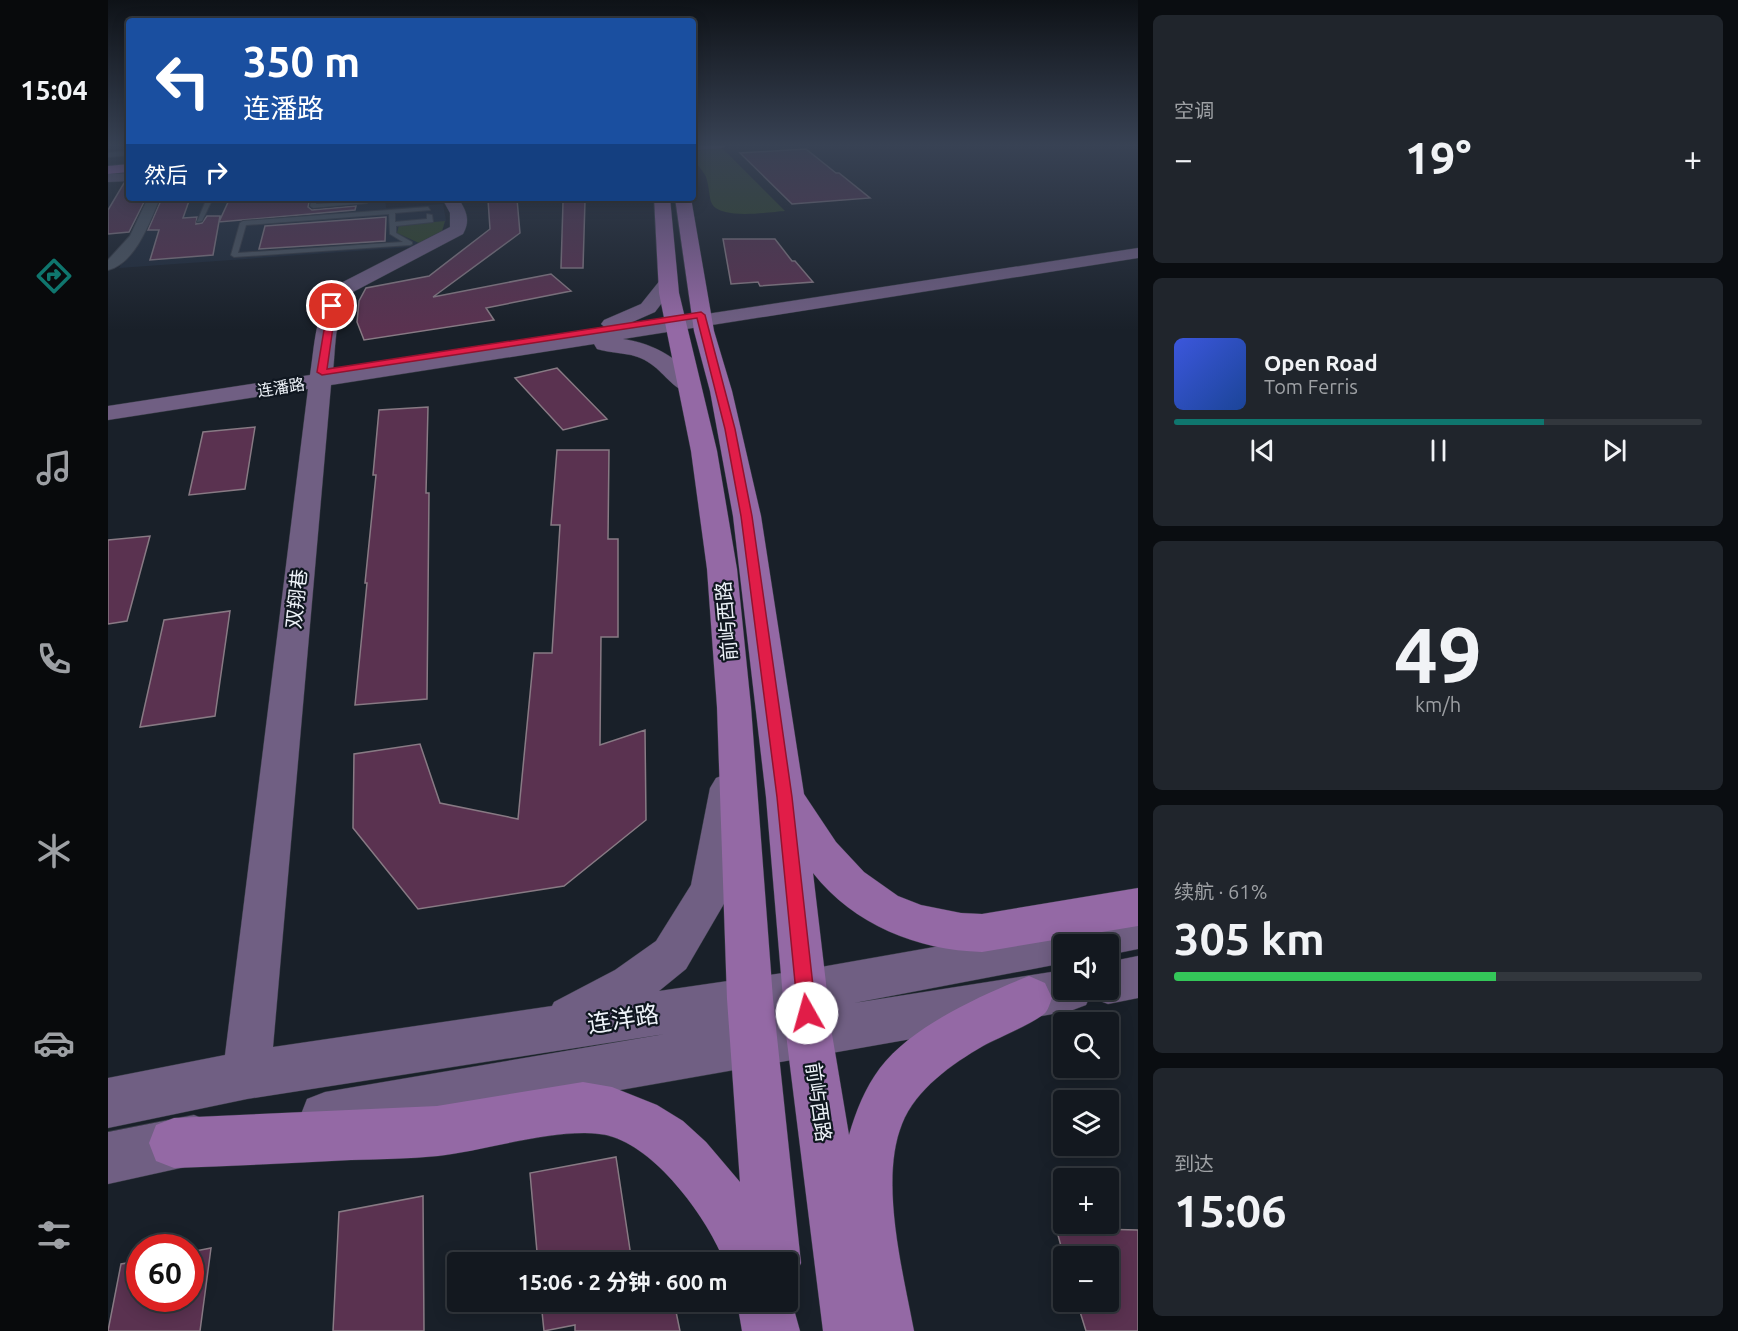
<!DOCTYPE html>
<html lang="zh">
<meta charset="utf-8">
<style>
:root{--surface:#13181f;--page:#20252c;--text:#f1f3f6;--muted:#9da0a4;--line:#32373d;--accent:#0f766e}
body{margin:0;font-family:Ubuntu,"Noto Sans SC",sans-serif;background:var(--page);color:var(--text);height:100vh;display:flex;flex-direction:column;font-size:22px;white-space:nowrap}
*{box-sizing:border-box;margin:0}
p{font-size:20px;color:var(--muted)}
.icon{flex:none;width:33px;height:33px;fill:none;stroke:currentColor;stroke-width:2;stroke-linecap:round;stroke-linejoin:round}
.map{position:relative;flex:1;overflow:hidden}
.panel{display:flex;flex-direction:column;gap:15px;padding:15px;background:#0a0d11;width:600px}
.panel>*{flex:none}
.banner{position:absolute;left:18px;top:18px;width:570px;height:183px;border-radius:6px;box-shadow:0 3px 15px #0003,0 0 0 2px var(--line);background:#1a4fa0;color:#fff;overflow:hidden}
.fabs{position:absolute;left:945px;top:934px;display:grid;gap:12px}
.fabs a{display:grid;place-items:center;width:66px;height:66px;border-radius:6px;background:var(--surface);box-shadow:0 3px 15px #0003,0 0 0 2px var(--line);font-size:30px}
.speed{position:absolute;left:18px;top:1234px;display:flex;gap:12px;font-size:30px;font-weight:700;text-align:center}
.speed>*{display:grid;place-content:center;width:78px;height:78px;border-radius:50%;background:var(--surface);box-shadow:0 3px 15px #0003,0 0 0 2px var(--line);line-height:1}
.speed .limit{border:9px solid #d22;background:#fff;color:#111}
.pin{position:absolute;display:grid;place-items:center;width:51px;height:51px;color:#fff;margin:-26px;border:3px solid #fff;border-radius:50%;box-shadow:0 2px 6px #0007}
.me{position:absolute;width:66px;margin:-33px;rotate:353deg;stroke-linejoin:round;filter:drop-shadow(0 0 4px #0008)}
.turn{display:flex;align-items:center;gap:21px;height:126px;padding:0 18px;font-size:27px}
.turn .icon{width:78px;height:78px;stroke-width:2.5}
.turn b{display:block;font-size:42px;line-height:51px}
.then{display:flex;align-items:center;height:57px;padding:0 18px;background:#0003;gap:12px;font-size:22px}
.big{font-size:45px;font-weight:700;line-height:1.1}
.panel .tile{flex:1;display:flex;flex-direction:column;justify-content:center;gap:9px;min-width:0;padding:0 21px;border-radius:9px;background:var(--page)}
.panel .dial{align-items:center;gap:0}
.dial b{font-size:78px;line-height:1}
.song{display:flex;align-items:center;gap:18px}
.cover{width:72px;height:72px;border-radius:9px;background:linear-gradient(135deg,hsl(230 70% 55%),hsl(220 70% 35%))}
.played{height:6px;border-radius:3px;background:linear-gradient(90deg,var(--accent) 70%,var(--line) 70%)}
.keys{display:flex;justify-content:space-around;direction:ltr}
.heat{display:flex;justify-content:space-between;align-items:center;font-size:33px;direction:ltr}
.charge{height:9px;border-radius:4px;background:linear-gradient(90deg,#34c759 61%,var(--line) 0)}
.trip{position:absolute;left:339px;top:1252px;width:351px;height:60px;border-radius:6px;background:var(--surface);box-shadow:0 3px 15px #0003,0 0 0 2px var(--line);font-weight:700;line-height:60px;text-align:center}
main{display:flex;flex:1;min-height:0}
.menu{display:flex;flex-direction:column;width:108px;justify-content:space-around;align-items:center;background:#080a0c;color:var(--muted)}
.menu .icon{width:42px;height:42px}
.menu .current{color:var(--accent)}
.menu b{font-size:27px;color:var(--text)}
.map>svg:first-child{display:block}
</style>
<main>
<nav class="menu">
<b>15:04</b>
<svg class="icon current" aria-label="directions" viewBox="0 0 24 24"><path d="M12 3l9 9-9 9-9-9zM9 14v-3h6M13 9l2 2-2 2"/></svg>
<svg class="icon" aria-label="music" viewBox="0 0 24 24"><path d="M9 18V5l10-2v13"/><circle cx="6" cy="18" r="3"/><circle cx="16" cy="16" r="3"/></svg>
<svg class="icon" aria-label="phone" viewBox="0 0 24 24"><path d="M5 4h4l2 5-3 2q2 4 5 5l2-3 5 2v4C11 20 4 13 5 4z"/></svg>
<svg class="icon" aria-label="climate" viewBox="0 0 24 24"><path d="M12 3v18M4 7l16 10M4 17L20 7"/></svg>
<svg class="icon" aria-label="car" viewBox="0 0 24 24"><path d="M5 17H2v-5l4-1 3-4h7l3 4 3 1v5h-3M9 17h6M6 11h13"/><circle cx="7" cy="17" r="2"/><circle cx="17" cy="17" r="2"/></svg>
<svg class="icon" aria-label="filters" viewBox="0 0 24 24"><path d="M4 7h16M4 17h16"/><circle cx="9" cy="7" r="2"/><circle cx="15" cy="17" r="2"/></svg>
</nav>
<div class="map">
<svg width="1030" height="1331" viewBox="0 0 1030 1331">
<rect width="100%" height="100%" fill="#192029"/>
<path fill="#1e2938" d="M55,198h222l1,10 57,-4 3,16 -4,11 -30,16 -293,21z"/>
<path fill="#314627" d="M614,148l63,63c-15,1 -64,9 -73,-7 -3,-6 -3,-19 -6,-27 -4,-9 -13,-14 -13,-24l11,-4z
M337,221l-3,10 -23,12 -22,-10 2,-8z"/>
<path fill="#5a3250" stroke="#887a84" stroke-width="1.5" d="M698,149l30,24h3l31,25 -78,6 -52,-51z
M16,183h5v15h17l-17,34 -21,2v-24z
M54,198h28l-7,20 14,-1 -1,7 6,-1 5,-7h13l-7,39 -63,5 9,-30h-11z
M122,198h80l-2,9 4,3 44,-4 -1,4 -136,12z
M409,199l3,34 -87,64 118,-23 20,17 -85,17 8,12 -130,20 -7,-18 2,-21 7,-13 63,-12 61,-47 -2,-29z
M477,201l-2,67h-22l2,-66z
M278,217l-1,24 -126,8 6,-23z
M615,239h52l17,22h3l18,21 -53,4 -2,-4 -27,2z
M449,368l50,51 -44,11 -48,-52z
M320,407l-2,86h3l-2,206 -72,6 12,-122h-2l11,-108h-3l6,-65z
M147,427l-10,62 -56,6 14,-63z
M449,450h52l-1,89h10v98h-17l-1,108 45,-15 1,90 -82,66 -146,23 -65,-81 1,-74 66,-10 20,59 78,16 16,-166h18l8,-128h-9z
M42,536l-23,85 -19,3v-84z
M122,611l-15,105 -75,11 24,-107z
M508,1157l16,106h-94l-8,-90z
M315,1196l1,135h-91l6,-119z
M948,1228l82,2v101h-52l-9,-29h31v-45h-44z
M103,1248l-11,83h-92l13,-67 19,-3v38h50v-47z
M433,1302h133l6,29h-105v-6l-31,6z"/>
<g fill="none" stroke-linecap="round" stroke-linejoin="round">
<defs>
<path id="lane" d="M21,151v4l-21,2v-4z
M99,198h6l-11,23 -5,1z
M204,198h6l-2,6 48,-3 3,2 -54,5 -3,-2z
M320,207l2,3 -35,3v9l32,-3v-5l5,1 1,7 -37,4v7l16,9v2l-2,1 -176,12 -3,-2 9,-32 3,-2zM281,214l1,20 13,8 -165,11 8,-28z"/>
<path id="street" d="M40,198h12c-10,23 -24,65 -52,72v-10l22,-24z"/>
<path id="secondary" d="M585,144h36l-7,4 -29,2z
M21,173v8l-21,1v-8z
M334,198h16c8,12 13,22 5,36l-110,58c-19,17 -17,55 -20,79l274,-42 -6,-5 3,-4 37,-16 20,-25h14l2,4 -22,29 -34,15 517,-79v10l-515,81c31,4 61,22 78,48l-3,5c-20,5 -31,-17 -47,-28 -18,-13 -34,-9 -54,-15l-3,-5 -263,41 -58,662 279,-41 2,-4 61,-32 41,-29 35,-56 19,-97 6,-10 13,-5 13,5 6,10 -16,102 -46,79 -27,22 145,-21 334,-59v38l-30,6v-10h-44v18l-210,40 210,-33v20h44v-28l30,-6v42l-30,6 -16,-6 -1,-4 -5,11 -16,6 -745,131 -18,-7 -7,-18 7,-18 18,-7 340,-58 -418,65 -139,29v-50l117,-23 83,-666 -200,31v-14l202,-31c5,-31 5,-69 29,-91l111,-57v-14z
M86,1115l18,7 7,18 -7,18 -18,7 -86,19v-52z"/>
<path id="primary" d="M546,198h16l9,95 38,158 20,118 14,138 22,292 28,264 -9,19 -4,3v-22h-63c-17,-44 -66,-111 -112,-126 -42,-14 -128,14 -175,19 -29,3 -58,3 -87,4 -59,3 -118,6 -177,8l-18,-7 -7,-18 7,-18 18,-7 263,-12 146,-24 29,5 45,18 26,16 23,21 34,40 -13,-183 -10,-292 -10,-138 -16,-118 -32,-158z
M567,198h16l23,133 18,60 29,125 43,278 32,48 28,30 34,24 23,9 40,8 21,1 156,-26v38l-156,26c-65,-2 -128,-27 -169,-79l19,161 17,101c7,-24 16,-47 31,-67 32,-42 101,-73 149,-92l16,7 7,15c-2,5 -4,13 -8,16 -14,11 -44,23 -61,32 -31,18 -67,43 -81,78 -23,57 1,148 12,207h-91l-37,-297 -20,-237 -33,-281 -23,-125 -16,-60z
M680,1288l12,43h-58l-5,-29h51z"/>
<path id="highway" d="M21,164v8l-21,2v-8z"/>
</defs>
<use href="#lane" stroke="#373c45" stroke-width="2"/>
<use href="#street" stroke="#373c45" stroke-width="2"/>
<use href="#secondary" stroke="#373c45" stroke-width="1"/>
<use href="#primary" stroke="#373c45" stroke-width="1"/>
<use href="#highway" stroke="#373c45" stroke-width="1"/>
<use href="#lane" fill="#4d5661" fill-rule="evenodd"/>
<use href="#street" fill="#4d5661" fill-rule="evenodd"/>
<use href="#secondary" fill="#705f83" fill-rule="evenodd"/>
<use href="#primary" fill="#9469a5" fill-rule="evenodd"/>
<use href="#highway" fill="#c375d3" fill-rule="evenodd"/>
</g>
<linearGradient id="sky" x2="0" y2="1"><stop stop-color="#0e1217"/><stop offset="0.44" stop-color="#384254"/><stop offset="1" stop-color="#384254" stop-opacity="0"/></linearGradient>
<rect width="1030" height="330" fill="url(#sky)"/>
<path fill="#e11d48" stroke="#92132f" stroke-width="1.5" d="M224,304l4,2 -9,63 374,-57 4,3 30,114 17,87 40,281 24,216 -2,6 -7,3 -7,-3 -2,-6 -21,-216 -36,-281 -16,-87 -28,-111 -375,57 -5,-3 11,-66z"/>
<g text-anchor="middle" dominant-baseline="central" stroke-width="4.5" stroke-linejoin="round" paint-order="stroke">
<g font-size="16" fill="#edf2f8" stroke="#101720">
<text transform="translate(173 387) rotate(-9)">连潘路</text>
</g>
<g font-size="20" fill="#edf2f8" stroke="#101720">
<text transform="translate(188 599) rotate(-84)">双翔巷</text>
<text transform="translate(618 621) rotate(-95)">前屿西路</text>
<text transform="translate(711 1102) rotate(82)">前屿西路</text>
</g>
<g font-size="24" fill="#edf2f8" stroke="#101720">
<text transform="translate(515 1019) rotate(-9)">连洋路</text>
</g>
</g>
</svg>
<div class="fabs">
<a><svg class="icon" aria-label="sound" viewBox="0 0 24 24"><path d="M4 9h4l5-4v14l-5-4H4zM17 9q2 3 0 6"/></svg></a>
<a><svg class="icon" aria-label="search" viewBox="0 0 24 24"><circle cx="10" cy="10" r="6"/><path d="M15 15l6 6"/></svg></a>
<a><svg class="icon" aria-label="layers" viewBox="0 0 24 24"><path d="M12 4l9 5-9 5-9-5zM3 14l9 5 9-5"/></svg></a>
<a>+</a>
<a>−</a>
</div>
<div class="speed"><div class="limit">60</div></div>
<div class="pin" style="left:224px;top:306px;background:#d93025"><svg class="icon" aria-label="arrive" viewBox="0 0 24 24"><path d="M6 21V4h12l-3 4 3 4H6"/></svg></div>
<svg class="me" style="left:699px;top:1013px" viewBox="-20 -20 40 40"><circle r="19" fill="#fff"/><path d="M0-13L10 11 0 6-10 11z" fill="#e11d48"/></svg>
<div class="trip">15:06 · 2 分钟 · 600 m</div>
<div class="banner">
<div class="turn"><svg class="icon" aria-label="left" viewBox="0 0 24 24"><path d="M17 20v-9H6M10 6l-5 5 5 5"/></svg><div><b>350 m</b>连潘路</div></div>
<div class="then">然后<svg class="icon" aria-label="right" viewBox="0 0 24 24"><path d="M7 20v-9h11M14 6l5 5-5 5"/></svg></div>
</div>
</div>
<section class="panel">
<div class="tile"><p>空调</p>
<div class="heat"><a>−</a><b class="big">19°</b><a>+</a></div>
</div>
<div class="tile">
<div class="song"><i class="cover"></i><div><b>Open Road</b><p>Tom Ferris</p></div></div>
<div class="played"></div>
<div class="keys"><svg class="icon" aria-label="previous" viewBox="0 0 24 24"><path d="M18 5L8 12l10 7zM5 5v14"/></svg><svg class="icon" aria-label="pause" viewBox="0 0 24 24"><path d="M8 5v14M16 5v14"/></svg><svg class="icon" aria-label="next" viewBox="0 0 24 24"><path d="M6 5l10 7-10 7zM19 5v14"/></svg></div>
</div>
<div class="tile dial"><b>49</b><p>km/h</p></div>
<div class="tile"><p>续航 · 61%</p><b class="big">305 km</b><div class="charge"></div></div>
<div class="tile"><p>到达</p><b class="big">15:06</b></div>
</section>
</main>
